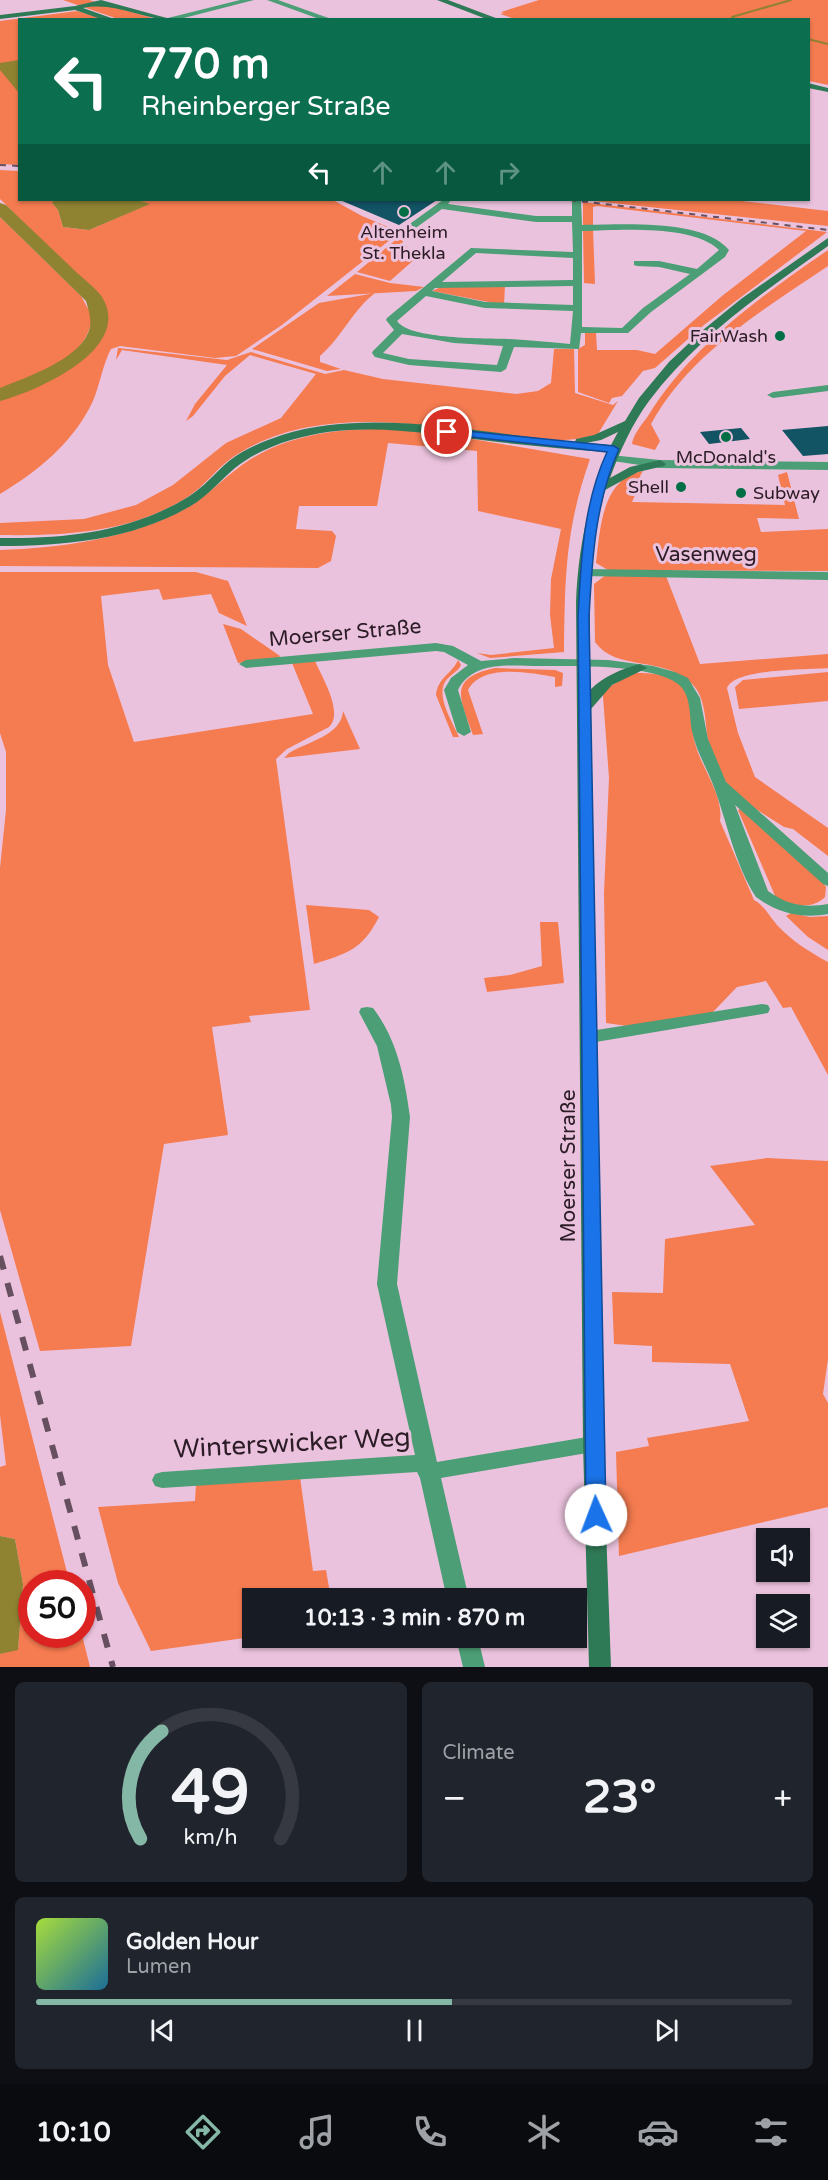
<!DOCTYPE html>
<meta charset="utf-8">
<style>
:root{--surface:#171b24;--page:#20242c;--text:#f1f3f6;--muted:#9ea1a6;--line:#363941;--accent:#85b7a7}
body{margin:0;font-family:"Varela Round",sans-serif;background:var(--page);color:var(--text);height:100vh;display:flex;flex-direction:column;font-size:22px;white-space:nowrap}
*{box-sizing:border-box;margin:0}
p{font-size:20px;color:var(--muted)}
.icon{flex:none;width:33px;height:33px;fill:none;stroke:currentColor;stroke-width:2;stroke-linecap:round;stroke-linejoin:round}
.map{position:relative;height:1667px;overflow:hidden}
.side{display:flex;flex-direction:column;gap:15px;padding:15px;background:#0d0f14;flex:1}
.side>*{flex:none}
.guide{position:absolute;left:18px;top:18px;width:792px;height:183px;border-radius:0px;box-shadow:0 2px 4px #0004;background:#0b6e4f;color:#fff;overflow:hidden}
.controls{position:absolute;left:756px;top:1528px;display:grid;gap:12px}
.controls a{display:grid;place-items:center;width:54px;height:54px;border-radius:0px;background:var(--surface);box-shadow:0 2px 4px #0004;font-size:30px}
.speed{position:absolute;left:18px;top:1570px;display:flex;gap:12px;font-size:30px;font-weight:700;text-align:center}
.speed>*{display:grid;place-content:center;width:78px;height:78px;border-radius:50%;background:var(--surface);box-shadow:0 2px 4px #0004;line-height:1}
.speed .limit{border:9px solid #d22;background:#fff;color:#111}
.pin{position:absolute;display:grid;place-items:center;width:51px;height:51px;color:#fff;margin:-26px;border:3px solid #fff;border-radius:50%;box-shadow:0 2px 6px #0007}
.me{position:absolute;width:66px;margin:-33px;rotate:358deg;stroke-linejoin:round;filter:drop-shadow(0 0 4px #0008)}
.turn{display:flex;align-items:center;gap:21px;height:126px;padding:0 24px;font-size:27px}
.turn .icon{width:78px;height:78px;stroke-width:2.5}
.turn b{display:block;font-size:42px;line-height:51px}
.lanes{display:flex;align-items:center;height:57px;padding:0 24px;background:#0003;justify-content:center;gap:30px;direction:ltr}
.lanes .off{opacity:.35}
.big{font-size:45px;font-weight:700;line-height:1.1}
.side .tile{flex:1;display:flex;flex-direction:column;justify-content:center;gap:9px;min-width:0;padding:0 21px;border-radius:9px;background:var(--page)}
.side .dial{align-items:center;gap:0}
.dial svg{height:156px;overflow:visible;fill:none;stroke:var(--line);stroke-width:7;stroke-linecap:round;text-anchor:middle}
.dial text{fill:var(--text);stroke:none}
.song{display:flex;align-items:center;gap:18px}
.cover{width:72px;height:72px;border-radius:9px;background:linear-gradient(135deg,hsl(80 70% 55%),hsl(200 70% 35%))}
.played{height:6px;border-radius:3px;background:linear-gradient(90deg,var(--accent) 55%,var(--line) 55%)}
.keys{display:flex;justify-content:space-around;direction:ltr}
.heat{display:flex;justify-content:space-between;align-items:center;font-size:33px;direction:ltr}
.side .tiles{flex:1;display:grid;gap:15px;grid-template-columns:1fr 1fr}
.tile:last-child{grid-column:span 2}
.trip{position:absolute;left:242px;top:1588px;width:345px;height:60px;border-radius:0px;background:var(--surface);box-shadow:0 2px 4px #0004;font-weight:700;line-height:60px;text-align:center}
.menu{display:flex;height:96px;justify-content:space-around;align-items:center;background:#090b0e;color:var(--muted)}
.menu .icon{width:42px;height:42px}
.menu .active{color:var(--accent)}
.menu b{font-size:27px;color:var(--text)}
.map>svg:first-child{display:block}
</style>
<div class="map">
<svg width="828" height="1667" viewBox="0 0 828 1667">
<rect width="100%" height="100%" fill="#ebc2dd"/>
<path fill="#f57b50" d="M63,0h26l67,19h-38z
M539,0h289v85l-19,-4 -1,-61h-290l-18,-6 4,-1 -3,-1z
M77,11l29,8 -86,1 -1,145 -19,-1v-143z
M0,170l19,1 1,29h34l-2,3 6,7 5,17 26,3 60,-26 -11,-4h195l29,16 38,16 -118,93 -46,31 -21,2 -95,-12 -9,3c-8,15 -11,35 -18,52 -19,41 -56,71 -93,93v-94c37,-15 129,-46 103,-100l-103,-101z
M583,200h150l95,11v15z
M583,202l244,30 -123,93 -49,43 -12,3 -21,25 -10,2 -3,5 -31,-11v-43l7,-4v-12l11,-1 1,18h40l18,4 67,-58 84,-65 -209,-25 -4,1v19l-10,-1z
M0,217l81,79 11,20c-3,43 -58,62 -92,74z
M593,229l2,55 -11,-1 -1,-53z
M398,238h6l-2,6 12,7 11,-1 -35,31 -33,-9z
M828,250v16c-65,44 -138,87 -177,158l9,17 -5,9 -23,-6c1,-9 10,-20 16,-28 44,-71 112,-119 180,-166z
M355,274l35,9 34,4 -8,4 -89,5z
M505,285l-1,20 -72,-14 9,-4z
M375,293c-23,18 -33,44 -55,63v6l21,7 -14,2 -75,-22 67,-46z
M118,348l109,12 24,-8 74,22 19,-4 39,9 133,15 22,-3 13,-8 3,-34h20l1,44 38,12 5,-4 -20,33c-35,12 -72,3 -108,-1 -61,-7 -120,-17 -181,-6 -27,5 -57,16 -80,33 -14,11 -25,26 -40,36 -56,37 -125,40 -189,39v-12l84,-4 52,-14 37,-20 53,-42 55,-25 35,-44 -66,-19 -25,21 -32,40 -7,5 9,-17 32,-39 -105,-15 -6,10z
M390,429l53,5 147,25c-25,71 -25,119 -26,193l-74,6 -13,-5 14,2 63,-7 -4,-33 1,-36 10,-50 -83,-18 -1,-60 -89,-8 -11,63h-78l-3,23 36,2 4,5 -5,25 -13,7 -318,-2v-16c60,-2 127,-11 181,-39 24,-12 40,-31 61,-46 43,-31 97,-37 148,-36z
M643,471l-3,5 2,3 -10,23 153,3 -7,-30 9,-3 12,47 -42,-1 4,14 67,-3v42l-220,-1 -12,-7c4,-34 6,-85 47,-92z
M0,572h196l32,9 19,45 -28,-13 -8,-19 -48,6 -4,-11 -58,7 7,69 26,77 179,-28 -21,-51 23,-2c7,16 29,52 14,66l-42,22 -11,10 34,251 -61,6 2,6 -39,5 16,108 -64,9 -33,202 -91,5 -40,-141v-342l6,-58v-58l-6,-19z
M607,574l59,2 34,88 128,-10v14c-22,2 -93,0 -101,20l11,45 17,44 73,51v28l-35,-27 -9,-2c-19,-13 -49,-28 -60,-48 -6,-12 -13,-26 -16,-39 -3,-17 -2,-43 -16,-56 -28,-29 -76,-12 -97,-42l-1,-58z
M223,624l18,5 39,27 -2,3 -40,4z
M458,660l3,5c-3,7 -12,10 -16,17 -9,15 8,41 14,55h-6l-17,-42c2,-18 16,-21 22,-35z
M495,668l60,2 8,3 -1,13 -7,1v-10c-25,-4 -72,-14 -87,13l15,44 -10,1c-13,-36 -26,-57 22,-67z
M828,672v29l-89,8 -4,-22 8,-7z
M633,673c16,0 36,0 48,12 13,14 9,40 14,58 6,25 29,52 25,78l34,79c11,6 15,16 23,25 14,15 32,27 51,37v113l-37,-68 -8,1 -17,-27 -29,6 -25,26 -78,14 -28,-4 -2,-130 5,-115 -6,-82 1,-6z
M343,711l17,38 -76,9 5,-5c18,-11 53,-18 54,-42z
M740,809l83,73 3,5 -1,10c-15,14 -32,8 -49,1l-38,-88z
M306,905l63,5 10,7c-17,33 -31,36 -65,47z
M791,913l19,4 18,-1v34l-20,-13 -22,-21z
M540,922h18l6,61 -77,9 -3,-14 26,-3 32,-9z
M767,1158l61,3v198l-5,35 5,9v104l-209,49 -3,-104 33,-6 -2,-8 102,-17 -19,-57 -78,-2v-16l-38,-2 -2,-52 51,1 2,-54 90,-14 -45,-59z
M0,1312l70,272h-38v51h50l8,32h-90v-13l18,-5 5,-65 -8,-45 -15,-3v-69l6,-2 -6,-50z
M300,1477l13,94 13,-1 5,29h-79v38l-101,14 -33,-68 -20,-76 97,-6 1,-18z"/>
<path fill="#8f8231" d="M19,60h1l-1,33 -19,-23v-7z
M54,200h84l12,4 -61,26 -26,-3 -5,-17 -6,-7z
M0,1536l15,3 8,45 -5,66 -18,4z"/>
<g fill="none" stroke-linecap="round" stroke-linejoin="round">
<path stroke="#8f8231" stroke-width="2" d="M736,20l-4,-3 59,-17
M808,39l20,5"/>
<path fill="#8f8231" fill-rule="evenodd" d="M0,203l6,2c22,21 44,42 66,63 9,9 23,19 30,29 32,52 -65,94 -102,104v-13c25,-10 77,-28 88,-55 5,-11 1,-21 -2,-32l-86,-84z"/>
</g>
<path fill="#125364" d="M340,200h97l-38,25z
M828,426v28l-25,2 -21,-26z
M741,428l9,11 -41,5 -9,-12z"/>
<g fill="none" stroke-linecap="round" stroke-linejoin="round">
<path fill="#4b9e75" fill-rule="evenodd" d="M240,0h14l-78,20 -12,-1z
M267,0h11l56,20h-12z
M443,200h8l-3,4 88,12h36v-16h9l1,25c39,0 120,-7 147,25l-4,7 -74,55 -23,21h-47l-2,16 -65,-2 -8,22 -5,3 -92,-7 -34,-8 -3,-4 1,-2 21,-21 -8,-10 1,-2 84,-70 102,4 -1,-30h-36l-94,-13 -43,31h-6v-4zM582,231c36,-1 111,-7 137,19l-22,19 -38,-8h-25v4l3,1 22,1 31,7 -47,34 -21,20 -40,-1zM476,253l97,5v22l-131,2zM573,286v19l-88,-3 -53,-11 3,-3zM426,296l59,12 88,3 -3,33c-20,-2 -41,-4 -60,-5 -24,-1 -100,1 -113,-18zM402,334l52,9 49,3 -6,19 -88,-6 -26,-6z
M828,385v6l-55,7 -6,-3 6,-3z
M610,455l50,5 168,2v8l-168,-2 -54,-8 -2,-2z
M584,569l244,3v8l-248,-4 -2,-3z
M436,643l17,3 28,15 34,-3 93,2 45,6 22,6 13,6 12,20 8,41 18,43 102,91v13l-5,-2 -88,-79 33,86c19,14 37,17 60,13v10c-26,5 -51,-1 -72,-17 -21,-32 -29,-75 -42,-110 -7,-19 -18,-36 -22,-56 -3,-14 0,-36 -14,-47 -25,-20 -105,-18 -138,-18 -29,0 -67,-6 -82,24l13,42 -7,4 -7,-4 -13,-42 7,-12 17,-13 -24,-13 -8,-1 -190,17 -7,-4 7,-4z
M762,1004l6,1 2,4 -2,4 -178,30 -6,-2 -2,-4 2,-4 6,-2z
M367,1007l6,1c24,31 32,71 37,109l-13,167 40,178 156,-26 7,2 3,6 -3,6 -7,2 -152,26 28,121h-22l-27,-121 -3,-6 -255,16 -7,-2 -3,-6 3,-6 7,-2 253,-17 -38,-171 15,-167 -1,-12 -14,-59 -18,-34 2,-4z
M456,1638h22l7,29h-22z"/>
<path fill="#2f7a56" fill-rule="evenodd" d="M101,0l73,20c-31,0 -60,-19 -91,-12l34,12h-13l-29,-10 -75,9v-4l75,-9z
M437,0h11l53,20h-12z
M808,83l20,5v4l-20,-4z
M828,238v8c-64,46 -131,91 -179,155 -17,23 -29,50 -39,77l20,-11 30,-7 6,4 -2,2 -26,6 -33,18 -12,51 -3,30v119c14,-14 31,-21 50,-26l7,4 -35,17 -21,24 12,735 8,223h-22l-6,-223 -7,-842c2,-53 12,-101 32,-150 -39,-3 -78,-6 -118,-11 -65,-8 -134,-21 -199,-1 -20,6 -40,15 -56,28 -13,11 -24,24 -38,34 -58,37 -129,44 -197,44v-8c65,1 131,-6 188,-41 16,-10 27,-24 41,-36 15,-12 35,-20 53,-26 90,-28 201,-1 293,7l1,-3 18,-4 31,-14 14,-23 30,-36 34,-32 38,-31zM618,432l-7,13 -25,-2 15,-3z"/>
<path stroke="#664f5e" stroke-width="2" stroke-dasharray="6 6" stroke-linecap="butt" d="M0,165l20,1
M570,200l258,30"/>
<path stroke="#664f5e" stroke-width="6" stroke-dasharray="14 14" stroke-linecap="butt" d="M0,1256l113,411"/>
</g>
<path fill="#1a73e8" stroke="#114b97" stroke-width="1.5" d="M447,429l167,17 5,3c-24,54 -27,111 -30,168l17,898 -3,5 -7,3 -7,-3 -3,-5 -8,-898c3,-56 5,-113 29,-165l-163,-18v-4z"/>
<g fill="#016e46" stroke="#ebc2dd" stroke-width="2">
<circle cx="404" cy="212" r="6"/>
<circle cx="780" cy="336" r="6"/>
<circle cx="726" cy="437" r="6"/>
<circle cx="681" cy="487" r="6"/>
<circle cx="741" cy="493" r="6"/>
</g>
<g text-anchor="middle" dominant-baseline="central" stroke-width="6" stroke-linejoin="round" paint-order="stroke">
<g font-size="18" fill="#2b1c26" stroke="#ebc2dd">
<text x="404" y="232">Altenheim<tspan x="404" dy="21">St. Thekla</tspan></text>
<text x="768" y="336" text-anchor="end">FairWash</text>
<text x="726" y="457">McDonald's</text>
<text x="669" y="487" text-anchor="end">Shell</text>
<text x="753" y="493" text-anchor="start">Subway</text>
</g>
<g font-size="21" fill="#2b1c26" stroke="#ebc2dd">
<text x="706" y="554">Vasenweg</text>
<text transform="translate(345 633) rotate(-5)">Moerser Straße</text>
<text transform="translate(568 1166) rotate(-90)">Moerser Straße</text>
</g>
<g font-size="26" fill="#2b1c26" stroke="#ebc2dd">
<text transform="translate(292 1443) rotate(-3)">Winterswicker Weg</text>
</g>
</g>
</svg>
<div class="controls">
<a><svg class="icon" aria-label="sound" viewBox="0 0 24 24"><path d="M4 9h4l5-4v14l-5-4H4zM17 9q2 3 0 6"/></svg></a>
<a><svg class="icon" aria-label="layers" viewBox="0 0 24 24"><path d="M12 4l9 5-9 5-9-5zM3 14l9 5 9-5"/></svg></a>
</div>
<div class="speed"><div class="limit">50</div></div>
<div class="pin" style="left:447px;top:432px;background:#d93025"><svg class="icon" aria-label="arrive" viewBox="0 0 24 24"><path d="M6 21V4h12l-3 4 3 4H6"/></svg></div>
<svg class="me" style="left:596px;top:1515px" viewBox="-20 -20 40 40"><circle r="19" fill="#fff"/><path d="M0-13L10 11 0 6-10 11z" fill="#1a73e8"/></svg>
<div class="trip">10:13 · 3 min · 870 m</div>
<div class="guide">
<div class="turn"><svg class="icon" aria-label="left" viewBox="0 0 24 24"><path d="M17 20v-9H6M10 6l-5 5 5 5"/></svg><div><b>770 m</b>Rheinberger Straße</div></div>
<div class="lanes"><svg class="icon" aria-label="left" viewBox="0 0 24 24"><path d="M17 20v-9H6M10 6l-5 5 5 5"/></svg><svg class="icon off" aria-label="ahead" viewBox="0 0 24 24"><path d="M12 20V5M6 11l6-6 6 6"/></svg><svg class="icon off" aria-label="ahead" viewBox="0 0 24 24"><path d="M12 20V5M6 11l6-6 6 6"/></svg><svg class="icon off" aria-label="right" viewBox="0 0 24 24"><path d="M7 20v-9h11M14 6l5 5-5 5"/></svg></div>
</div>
</div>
<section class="side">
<div class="tiles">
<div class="tile dial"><svg viewBox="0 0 100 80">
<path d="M14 69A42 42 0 1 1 86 69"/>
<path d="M14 69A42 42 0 0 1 25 14" stroke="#85b7a7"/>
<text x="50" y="56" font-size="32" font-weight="700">49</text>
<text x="50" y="72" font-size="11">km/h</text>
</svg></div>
<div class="tile"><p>Climate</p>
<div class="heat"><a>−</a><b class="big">23°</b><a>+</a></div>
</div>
<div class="tile">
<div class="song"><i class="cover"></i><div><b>Golden Hour</b><p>Lumen</p></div></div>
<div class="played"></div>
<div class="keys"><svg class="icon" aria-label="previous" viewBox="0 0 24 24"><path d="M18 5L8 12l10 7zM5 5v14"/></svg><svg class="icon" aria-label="pause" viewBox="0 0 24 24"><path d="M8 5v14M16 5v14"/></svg><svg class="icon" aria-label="next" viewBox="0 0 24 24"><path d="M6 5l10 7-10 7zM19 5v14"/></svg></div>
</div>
</div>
</section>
<nav class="menu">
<b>10:10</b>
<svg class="icon active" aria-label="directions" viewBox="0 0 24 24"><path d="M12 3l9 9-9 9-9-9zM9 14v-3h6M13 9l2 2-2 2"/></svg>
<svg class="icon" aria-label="music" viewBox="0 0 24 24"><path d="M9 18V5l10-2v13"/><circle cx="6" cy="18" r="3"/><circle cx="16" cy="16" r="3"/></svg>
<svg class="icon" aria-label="phone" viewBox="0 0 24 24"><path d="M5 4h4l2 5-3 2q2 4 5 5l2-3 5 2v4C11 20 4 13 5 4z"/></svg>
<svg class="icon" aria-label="climate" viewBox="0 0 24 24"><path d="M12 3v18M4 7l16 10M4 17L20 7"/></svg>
<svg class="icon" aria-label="car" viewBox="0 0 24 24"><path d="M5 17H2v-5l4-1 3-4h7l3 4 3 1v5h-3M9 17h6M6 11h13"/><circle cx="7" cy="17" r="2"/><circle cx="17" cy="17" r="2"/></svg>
<svg class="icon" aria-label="filters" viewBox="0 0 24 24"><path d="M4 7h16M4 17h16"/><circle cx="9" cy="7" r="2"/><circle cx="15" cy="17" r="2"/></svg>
</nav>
